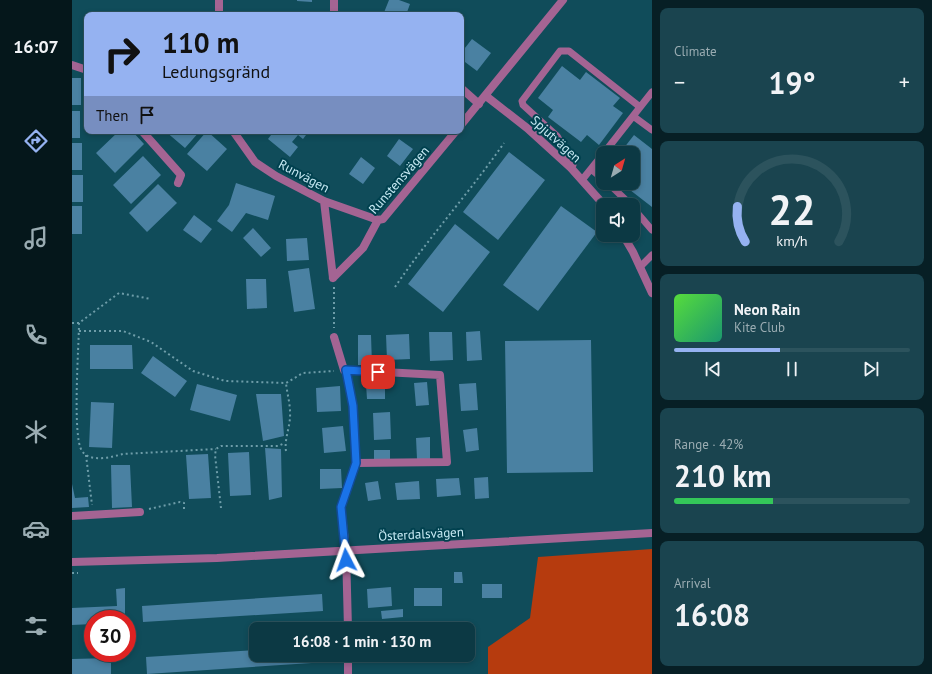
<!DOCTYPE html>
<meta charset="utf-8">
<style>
:root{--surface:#0c3944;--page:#1a444f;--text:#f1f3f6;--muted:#9aacb2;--line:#2c535d;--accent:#95b2f1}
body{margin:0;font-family:"PT Sans",sans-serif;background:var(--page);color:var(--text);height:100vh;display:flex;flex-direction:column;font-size:15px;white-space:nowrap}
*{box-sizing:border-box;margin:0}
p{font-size:13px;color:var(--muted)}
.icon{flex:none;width:22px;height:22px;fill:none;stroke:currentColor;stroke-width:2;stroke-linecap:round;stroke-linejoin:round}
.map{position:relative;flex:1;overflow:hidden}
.sheet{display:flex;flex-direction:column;gap:8px;padding:8px;background:#071f25;width:280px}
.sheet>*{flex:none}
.hud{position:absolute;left:12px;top:12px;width:380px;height:122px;border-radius:8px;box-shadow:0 2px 6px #0003,0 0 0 1px var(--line);background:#95b2f1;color:#111;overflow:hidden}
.needle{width:26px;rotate:37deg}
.fabs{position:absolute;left:524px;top:146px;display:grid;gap:8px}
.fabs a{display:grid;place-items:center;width:44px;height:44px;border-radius:8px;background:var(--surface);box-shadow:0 2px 6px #0003,0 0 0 1px var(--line);font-size:20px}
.speed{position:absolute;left:12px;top:610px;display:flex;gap:8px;font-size:20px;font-weight:700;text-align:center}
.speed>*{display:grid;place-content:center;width:52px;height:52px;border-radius:50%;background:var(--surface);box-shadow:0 2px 6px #0003,0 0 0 1px var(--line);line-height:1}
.speed .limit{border:6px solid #d22;background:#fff;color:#111}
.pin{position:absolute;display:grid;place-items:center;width:34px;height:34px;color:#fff;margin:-17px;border-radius:8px;box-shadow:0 2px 6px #0006}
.me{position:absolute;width:44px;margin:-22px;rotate:356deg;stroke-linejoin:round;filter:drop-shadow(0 0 3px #0008)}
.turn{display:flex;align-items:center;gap:14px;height:84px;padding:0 12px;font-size:18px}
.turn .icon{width:52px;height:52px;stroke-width:2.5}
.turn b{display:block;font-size:28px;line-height:34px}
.then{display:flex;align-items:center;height:38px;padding:0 12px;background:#0003;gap:8px;font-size:15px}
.big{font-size:30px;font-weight:700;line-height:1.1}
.sheet .card{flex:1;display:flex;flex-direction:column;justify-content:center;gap:6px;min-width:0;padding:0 14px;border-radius:8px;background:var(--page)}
.sheet .dial{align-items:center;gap:0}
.dial svg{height:104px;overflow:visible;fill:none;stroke:var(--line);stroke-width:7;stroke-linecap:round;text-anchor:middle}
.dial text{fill:var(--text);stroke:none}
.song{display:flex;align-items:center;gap:12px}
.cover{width:48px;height:48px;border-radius:6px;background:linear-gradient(135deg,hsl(110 70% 55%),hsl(160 70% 35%))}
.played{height:4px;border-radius:2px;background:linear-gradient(90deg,var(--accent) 45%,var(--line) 45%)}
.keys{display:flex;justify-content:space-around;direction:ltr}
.heat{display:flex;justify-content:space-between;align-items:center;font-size:22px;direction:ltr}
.charge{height:6px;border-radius:3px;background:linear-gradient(90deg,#34c759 42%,var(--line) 0)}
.trip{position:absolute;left:177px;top:622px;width:226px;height:40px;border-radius:8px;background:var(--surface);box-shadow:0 2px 6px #0003,0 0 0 1px var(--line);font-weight:700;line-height:40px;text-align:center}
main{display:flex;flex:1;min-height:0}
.menu{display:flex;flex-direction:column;width:72px;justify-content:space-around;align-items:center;background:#05171b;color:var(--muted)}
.menu .icon{width:28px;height:28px}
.menu .active{color:var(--accent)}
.menu b{font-size:18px;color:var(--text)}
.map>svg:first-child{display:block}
</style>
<main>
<nav class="menu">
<b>16:07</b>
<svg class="icon active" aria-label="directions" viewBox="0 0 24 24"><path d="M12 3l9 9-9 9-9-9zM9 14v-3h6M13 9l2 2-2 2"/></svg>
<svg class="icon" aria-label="music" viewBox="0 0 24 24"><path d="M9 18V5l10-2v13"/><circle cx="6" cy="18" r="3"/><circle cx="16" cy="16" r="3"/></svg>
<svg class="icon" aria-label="phone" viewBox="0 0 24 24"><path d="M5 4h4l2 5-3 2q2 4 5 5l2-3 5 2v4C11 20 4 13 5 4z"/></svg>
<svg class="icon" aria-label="climate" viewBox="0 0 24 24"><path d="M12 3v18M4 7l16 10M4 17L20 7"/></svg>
<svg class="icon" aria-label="car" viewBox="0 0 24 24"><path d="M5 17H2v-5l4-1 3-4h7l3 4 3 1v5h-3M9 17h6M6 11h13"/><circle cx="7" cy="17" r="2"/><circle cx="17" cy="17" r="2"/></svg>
<svg class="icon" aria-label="filters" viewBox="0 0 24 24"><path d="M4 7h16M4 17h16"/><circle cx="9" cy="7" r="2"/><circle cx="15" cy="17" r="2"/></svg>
</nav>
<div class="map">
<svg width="580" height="674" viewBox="0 0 580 674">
<rect width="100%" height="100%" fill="#104c5a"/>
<path fill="#b63b0e" d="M580,549v125h-164v-27l42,-29 8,-61z"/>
<path fill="#4a81a2" d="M225,0h15v2l-15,-1z
M317,0h10l11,4 -4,11h-23z
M400,39l19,14 -14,18 -16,-12v-6z
M490,66l18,14 6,-8 34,26 -7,8 10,7 -24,32 -12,-10 -6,7 -33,-25 5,-7 -15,-12z
M0,78h9v27h-9z
M0,111h8v27h-8z
M47,131h13l12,13 -29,29 -19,-20z
M93,131h35l-15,17z
M135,131l20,18 -20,22 -20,-17z
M202,131h35l-6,8 -5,-4 -6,7 6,5 -8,10 -22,-18z
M562,135l18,14v58l-31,-24h12v-30h-13z
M327,139l14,10 -13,17 -13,-10z
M0,143h10v27h-10z
M437,152l36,28 -47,60 -35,-28z
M71,156l18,19 -30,29 -18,-19z
M289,157l14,11 -12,16 -14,-10z
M0,175h11v27h-11z
M164,183l39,13 -7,24 -22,-7 -14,19 -15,-11 12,-16z
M86,184l19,19 -30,29 -18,-19z
M0,206h10v28h-10z
M489,206l36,26 -59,79 -35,-26z
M122,215l18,14 -11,14 -18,-13z
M383,224l35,28 -47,60 -35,-28z
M181,228l18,20 -10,9 -18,-19z
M235,238l2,22 -22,1 -1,-22z
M237,268l6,41 -21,3 -6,-41z
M174,279h20l1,29 -20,1z
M408,331l2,29 -15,1 -1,-29z
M357,332h23l1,28 -23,1z
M337,334l1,25 -23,1 -1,-25z
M286,335h13l1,30h-14z
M519,340l2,132 -86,1 -2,-132z
M18,345h42l1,24h-43z
M81,356l34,25 -12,16 -34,-24z
M355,382l2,23 -13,1 -2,-23z
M404,383l2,27 -17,1 -2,-27z
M125,384l40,11 -7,26 -40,-11z
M294,384h19v15h-18z
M268,386l1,25 -24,1 -1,-24z
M184,394h25l3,42 -21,5z
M19,402l23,1 -2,45 -23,-1z
M318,412l1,27 -17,1 -1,-27z
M271,426l3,25 -22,2 -2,-25z
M405,428l2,22 -13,2 -3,-22z
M358,437v22h-13l-1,-21z
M193,448l16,1 1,48 -13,3z
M302,450h16v11h-16z
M177,452l2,43 -21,1 -2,-43z
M136,454l3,44 -22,1 -3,-44z
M39,465h19l2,42 -20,1z
M248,469h21l1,19 -22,1z
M416,477l1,21 -14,1 -1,-21z
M387,478l2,17 -24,2 -1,-18z
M306,481l3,18 -13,2 -3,-18z
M347,481l1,18 -23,1 -2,-17z
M0,484l3,14 13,-1 1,10 -17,1z
M382,572h8l1,11h-9z
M410,584h20v14h-20z
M319,587l1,19 -24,2 -1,-19z
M53,588v31h-32v5l-21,1v-17l45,-2 -1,-17z
M342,588h28v18h-28z
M250,594l1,17 -180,11 -1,-16z
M331,609v8l-21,2 -1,-8z
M184,650v5h70l1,7 -180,12 -1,-17z
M342,655h25v1l-25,3z
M39,658v16h-39v-15z"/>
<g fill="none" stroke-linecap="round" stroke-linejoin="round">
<path stroke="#6e9da9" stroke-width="2" stroke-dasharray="2 3" stroke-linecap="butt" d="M262,287v41
M323,287c34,-50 75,-95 109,-144
M0,323h7l40,-30 32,6
M7,323c0,22 -7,114 3,128 8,12 30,6 41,3l93,-5
M7,331h44l28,11 42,29 32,10 61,2 17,-10 31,-2
M214,451c-2,-13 5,-25 4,-39 0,-9 -3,-19 -4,-29
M14,455l6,50
M149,508l-6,-53 1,-6 5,-3h57l7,-3
M77,509l31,-7 4,1v6
M0,573h6"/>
<path stroke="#a46493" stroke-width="7" d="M561,116l19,14
M532,153l48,-61
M499,168l2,-3 -16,-29 -34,-31 -1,-4 38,-50h9l71,56
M519,169l12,10
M510,180l21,-26
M536,183l23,22
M561,208l19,22
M568,267l12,-12"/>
<path stroke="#a46493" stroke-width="8" d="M147,15v-15
M262,15v-15
M0,65l15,5
M389,88l18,16
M414,96l41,32 44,40 33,37
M389,125l102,-125
M70,131l39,44 -3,8
M161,131l22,31 21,14 48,25 54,19
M252,201l9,77
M551,235l10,17 19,41
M261,278l30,-30 15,-28 5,-1 73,-88
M262,337l10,33h2l7,35 3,58 -15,44 5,43 2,79
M274,370l94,5 7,87 -91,1
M0,516l68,-4
M0,562l145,-4 435,-25
M276,655v19"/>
</g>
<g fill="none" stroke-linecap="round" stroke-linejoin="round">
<defs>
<path id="route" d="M274,560l-5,-53 15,-44 -3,-57 -7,-36 32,2"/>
</defs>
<use href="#route" stroke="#114b97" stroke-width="10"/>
<use href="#route" stroke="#1a73e8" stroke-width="7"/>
</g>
<g text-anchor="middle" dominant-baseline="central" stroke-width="4" stroke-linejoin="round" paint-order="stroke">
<g font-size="13" fill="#c8ebf5" stroke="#00414f">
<text transform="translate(484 139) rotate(42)">Spjutvägen</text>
<text transform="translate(232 176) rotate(28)">Runvägen</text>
<text transform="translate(327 180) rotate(-49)">Runstensvägen</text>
<text transform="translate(349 534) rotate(-3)">Österdalsvägen</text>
</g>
</g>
</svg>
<div class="fabs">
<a><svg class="needle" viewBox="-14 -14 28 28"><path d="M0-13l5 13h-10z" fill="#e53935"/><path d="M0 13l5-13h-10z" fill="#9aacb2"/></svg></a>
<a><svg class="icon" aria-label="sound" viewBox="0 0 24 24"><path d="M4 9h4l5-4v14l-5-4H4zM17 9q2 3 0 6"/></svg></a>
</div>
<div class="speed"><div class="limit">30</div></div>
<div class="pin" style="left:306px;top:372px;background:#d93025"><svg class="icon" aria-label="arrive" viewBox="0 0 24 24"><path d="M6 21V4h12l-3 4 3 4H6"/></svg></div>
<svg class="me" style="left:274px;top:560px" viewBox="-20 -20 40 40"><path d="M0-17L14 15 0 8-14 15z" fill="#1a73e8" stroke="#fff" stroke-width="4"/></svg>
<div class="trip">16:08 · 1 min · 130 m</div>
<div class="hud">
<div class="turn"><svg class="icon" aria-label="right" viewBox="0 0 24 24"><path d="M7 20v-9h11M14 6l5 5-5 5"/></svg><div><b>110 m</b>Ledungsgränd</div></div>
<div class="then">Then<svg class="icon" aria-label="arrive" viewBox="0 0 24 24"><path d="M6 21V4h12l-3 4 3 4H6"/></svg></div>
</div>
</div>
<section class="sheet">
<div class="card"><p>Climate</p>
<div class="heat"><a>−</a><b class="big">19°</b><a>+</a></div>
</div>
<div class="card dial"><svg viewBox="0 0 100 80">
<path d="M14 69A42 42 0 1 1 86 69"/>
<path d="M14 69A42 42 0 0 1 8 42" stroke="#95b2f1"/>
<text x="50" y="56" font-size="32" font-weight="700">22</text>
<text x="50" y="72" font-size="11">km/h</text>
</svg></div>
<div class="card">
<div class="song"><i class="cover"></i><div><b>Neon Rain</b><p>Kite Club</p></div></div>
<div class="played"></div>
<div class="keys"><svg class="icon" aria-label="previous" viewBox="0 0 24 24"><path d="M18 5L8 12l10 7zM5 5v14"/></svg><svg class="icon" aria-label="pause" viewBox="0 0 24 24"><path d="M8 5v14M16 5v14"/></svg><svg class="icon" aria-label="next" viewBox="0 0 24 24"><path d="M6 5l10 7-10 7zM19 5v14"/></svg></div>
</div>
<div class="card"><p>Range · 42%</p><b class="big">210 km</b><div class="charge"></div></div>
<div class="card"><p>Arrival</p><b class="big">16:08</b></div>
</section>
</main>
